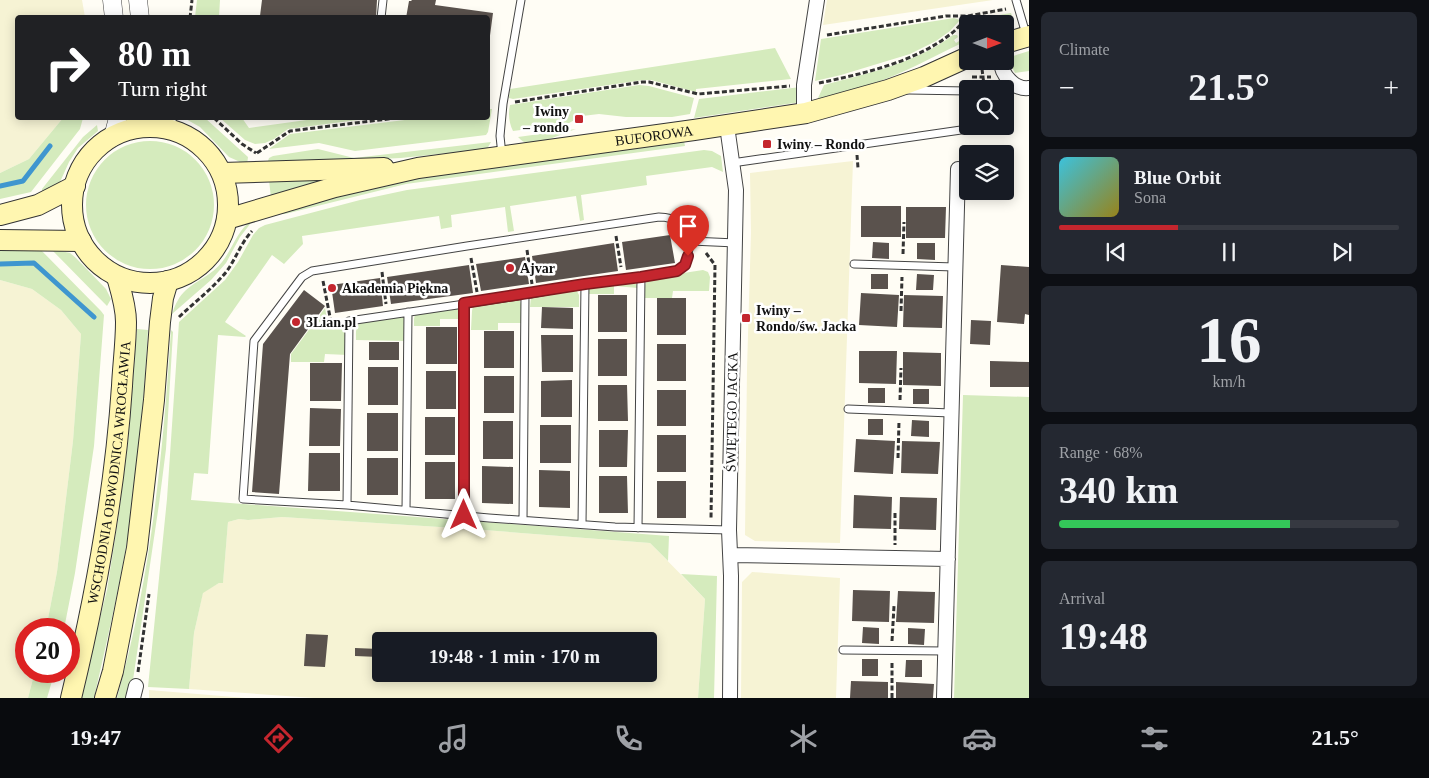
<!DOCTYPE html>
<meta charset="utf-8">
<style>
:root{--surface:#171b24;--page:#242831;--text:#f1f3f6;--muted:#9ea1a6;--line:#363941;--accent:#c4262e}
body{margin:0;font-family:Georgia,serif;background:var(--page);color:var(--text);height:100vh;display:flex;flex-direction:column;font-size:19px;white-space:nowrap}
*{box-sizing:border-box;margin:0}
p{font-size:16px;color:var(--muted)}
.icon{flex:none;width:28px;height:28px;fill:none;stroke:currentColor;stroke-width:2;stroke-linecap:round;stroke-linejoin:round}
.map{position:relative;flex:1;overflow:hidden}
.details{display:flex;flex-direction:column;gap:12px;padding:12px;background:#0d0f14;width:400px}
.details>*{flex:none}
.hud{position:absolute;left:15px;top:15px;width:475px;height:105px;border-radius:5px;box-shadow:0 2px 12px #0003;background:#202124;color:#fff;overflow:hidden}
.needle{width:32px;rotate:90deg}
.tools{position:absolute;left:959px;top:15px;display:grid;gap:10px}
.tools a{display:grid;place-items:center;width:55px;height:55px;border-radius:5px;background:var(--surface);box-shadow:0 2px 12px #0003;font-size:25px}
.speed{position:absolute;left:15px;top:618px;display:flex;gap:10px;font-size:25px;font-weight:700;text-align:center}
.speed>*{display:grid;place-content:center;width:65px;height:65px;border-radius:50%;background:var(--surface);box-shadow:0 2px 12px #0003;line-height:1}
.speed .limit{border:8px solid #d22;background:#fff;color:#111}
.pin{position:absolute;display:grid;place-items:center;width:42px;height:42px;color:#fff;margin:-51px -21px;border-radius:50% 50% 50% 0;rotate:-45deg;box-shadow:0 0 5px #0007}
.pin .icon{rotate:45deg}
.me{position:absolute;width:55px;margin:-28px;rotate:0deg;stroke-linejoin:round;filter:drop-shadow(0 0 4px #0008)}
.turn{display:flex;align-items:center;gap:18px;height:105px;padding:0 20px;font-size:22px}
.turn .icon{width:65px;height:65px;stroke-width:2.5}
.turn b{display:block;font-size:35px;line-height:42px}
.big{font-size:38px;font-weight:700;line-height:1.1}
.details .tile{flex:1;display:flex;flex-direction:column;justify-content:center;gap:8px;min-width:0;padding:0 18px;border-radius:8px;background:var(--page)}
.details .dial{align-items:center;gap:0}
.dial b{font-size:65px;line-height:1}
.song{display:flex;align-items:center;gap:15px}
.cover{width:60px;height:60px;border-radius:8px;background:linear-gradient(135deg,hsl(190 70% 55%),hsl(50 70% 35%))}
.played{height:5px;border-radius:2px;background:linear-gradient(90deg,var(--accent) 35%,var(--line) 35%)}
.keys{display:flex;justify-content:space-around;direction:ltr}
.heat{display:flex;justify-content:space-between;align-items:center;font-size:28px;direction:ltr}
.charge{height:8px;border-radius:4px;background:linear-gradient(90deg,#34c759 68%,var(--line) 0)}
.trip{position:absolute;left:372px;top:632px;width:285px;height:50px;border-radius:5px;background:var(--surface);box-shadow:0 2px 12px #0003;font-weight:700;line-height:50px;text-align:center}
.menu{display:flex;height:80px;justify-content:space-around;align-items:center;background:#090b0e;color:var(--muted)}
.menu .icon{width:35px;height:35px}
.menu .current{color:var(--accent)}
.menu b{font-size:22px;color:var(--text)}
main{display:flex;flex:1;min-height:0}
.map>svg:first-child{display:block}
</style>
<main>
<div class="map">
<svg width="1029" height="698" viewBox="0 0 1029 698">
<rect width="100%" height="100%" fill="#fffdf5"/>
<path fill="#f6f3d4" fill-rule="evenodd" d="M0,0h82l3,17 -67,1v100h45l-34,41 -29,14z
M827,0h166l-170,25z
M853,161l-13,382 -85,-2 -10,-6 2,-166 4,-136 -1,-60z
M0,280l32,9 29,21 20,24 -8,107 -16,131 -11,57h-20v42h9l-7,27h-28z
M282,517l189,12 179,14 55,56 -7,99h-384l-125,-9 5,-56 9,-41 16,-9 4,-1 5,-60 11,-3 9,1zM381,641h268v33h-268z
M752,572l88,6 -4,120h-95l1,-116z
M149,690l97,8h-97z"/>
<path fill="#d5ebbd" d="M197,0h23l-1,17h-24z
M1011,13l3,9 -1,2 -8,3v-3h-29l-1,-5z
M954,18l6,2 -10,11 -14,10 -26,13 -69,21 -26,6 6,-42z
M953,35h4l1,2 -4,3 2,3 3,-2 1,3c-28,13 -56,29 -85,39 -17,6 -35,10 -53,15h-4l6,-13c45,-12 92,-22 129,-50z
M775,48l16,31 -95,10v3l-45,-12h-8l-130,19 -4,-1 1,-9z
M1029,51v20l-14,2 -3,-6 -2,-10z
M639,85l10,1 45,12 -4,16 -18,3h-46l-27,-3 -17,2 -13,7 -10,2 -46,6c-4,-8 -5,-17 -3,-26z
M801,87v15l-107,16 5,-19z
M488,109h4l-4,23 -2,3 -131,16 -36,-8 -50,6 21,-15 131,-16h67z
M63,118h20l-3,11 -49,63 -31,7v-26l29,-14z
M184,118h21l43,39 -1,8 -18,-8 -29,-30z
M220,118h22l7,10 72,-10h52l-85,11 -14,10 -9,4 -10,1 -10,-4z
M97,125l1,6 -20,17 -9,14 -9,20 -7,6 -11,7v-6l41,-52z
M576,129c-13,4 -34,15 -47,14 -5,0 -8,-3 -11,-6z
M684,141l1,5 -279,38 -121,30h-10l101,-29 27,-6z
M86 205a64 64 0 1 1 128 0a64 64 0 1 1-128 0Z
M491,142l-4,7 -86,9 -134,6 2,-6 4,-2 45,-7 36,9z
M704,150l8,1 9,5 2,16 -11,-5 -66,9 1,9 -66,10 3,25 -4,1 -4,-25 -66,10 4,25 -6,1 -3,-25 -54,8 1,12 -11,2 -2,-13 -137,20 1,8 -19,20 -12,-9 -47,67 21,14 -1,1 -27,-2 -10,139 -14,-1 -3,27 478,36 -1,25 -18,-18 -179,-14 -189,-12 -34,3 -9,-1 -11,3 -5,61h-4l-16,10 -9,40 -5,56 -41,-2 19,-188 12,-177 46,-42 13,-18 15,-27 6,-7 6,-3 95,-25 47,-10z
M333,177l-62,21 -2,-18z
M254,219l-14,18 -14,26 -15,17 -39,34c3,-9 7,-18 14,-24 11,-10 26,-15 36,-28 12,-15 15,-33 32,-43z
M39,248l62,63 3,4 -10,131 -19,127 -11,56h-18l11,-57 16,-131 8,-107 -20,-24 -29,-21 -32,-9v-31z
M51,249l19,4 6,5 30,31 5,10 -4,7z
M703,270l5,2 2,5 -1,14h-36l-1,7h-27c0,-8 -2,-16 6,-20z
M630,281l5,1 3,6 -24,-2v8h-27l2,-5 4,-3z
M572,290l5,1 2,4v12h-49l1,-10z
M519,299l2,5v19h-23v7h-27l1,-19 1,-5z
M456,307c7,2 7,5 7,12h-23v7h-26v-7l1,-5z
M325,308l3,16 3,1 13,-1 4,5v26l-23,-1 -1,8h-33v-8z
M403,316l3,5v20l-50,-1c0,-8 -1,-14 6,-19z
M137,329l11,1c-3,47 -6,94 -11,140 -8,77 -26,153 -43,228h-14l27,-108 11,-70 10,-78z
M171,330l2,2 -7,117 -7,55 -26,176 -5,18h-11c34,-120 46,-244 54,-368z
M963,395l66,2v301h-75z
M681,574l36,2 -3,122h-16l7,-99z
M35,671h20l-8,27h-19z"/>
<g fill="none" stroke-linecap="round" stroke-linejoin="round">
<path stroke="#3f96cf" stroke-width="5" d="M0,186l23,-5 27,-35
M0,264l34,-1 60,54"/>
</g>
<path fill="#5a524d" d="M262,0h115l-1,18h-106l-10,-2z
M412,0h24l-1,5 58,8 -4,30h-1v-25h-82l3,-17h2z
M861,206h40v31h-40z
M906,207h40l-1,31h-39z
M670,235l5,28 -49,7 -4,-28z
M873,242l16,1v16l-17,-1z
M614,243l4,28 -82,12 -4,-27z
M917,243h18v17l-18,-1z
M525,257l4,27 -48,7 -5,-27z
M469,265l4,28 -82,11 -4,-27z
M1001,265l28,2v48l-4,-1 -1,10 -27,-2z
M871,274h17v15h-17z
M917,274l17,1 -1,15h-17z
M380,278l3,28 -48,7 -4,-28z
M304,290l21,16 -35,48 -11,140 -27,-2 11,-148z
M861,293l38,2 -2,32 -38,-2z
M598,295h29v37h-29z
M904,295l39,1 -1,32 -39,-1z
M657,298h29v37h-29z
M542,307l31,1v21l-32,-1z
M971,320l20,1 -1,24 -20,-1z
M426,327h31v37h-31z
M484,331h30v37h-30z
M541,335h32v37h-31z
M598,339h29v37h-29z
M369,342h30v18h-30z
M657,344h29v37h-29z
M859,351h38l-1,33 -37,-1z
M903,352l38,1v33l-38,-1z
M990,361l39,1v25h-39z
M310,363h32l-1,38h-31z
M368,367h30v38h-30z
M426,371h30v38h-30z
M484,376h30v37h-30z
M572,380v37h-31v-36z
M598,385h29l1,36h-30z
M868,388h17v15h-17z
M913,389h16v15h-16z
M657,390h29v36h-29z
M310,408l31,1 -1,37h-31z
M367,413h31v38h-31z
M425,417h30v38h-30z
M868,419h15v16h-15z
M912,420l17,1v16l-18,-1z
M483,421h30v38h-30z
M540,425h31v38h-31z
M599,430h29l-1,37h-28z
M657,435h29v37h-29z
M856,439l39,2 -2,33 -39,-2z
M902,441l38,1 -2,32 -37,-1z
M309,453h31v38h-32z
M367,458h31v37h-31z
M425,462h30v37h-30z
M482,466l31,1v37l-31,-1z
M539,470l31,1v37l-31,-1z
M599,476h28l1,37h-29z
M657,481h29v37h-29z
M854,495l38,2 -1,32 -38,-1z
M900,497l37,1 -1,32 -37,-1z
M853,590l37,1 -1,31 -37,-1z
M898,591l37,1 -1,31 -38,-1z
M863,627l16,1v16l-17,-1z
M908,628l17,1 -1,16 -16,-1z
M306,634l22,1 -3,32 -21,-1z
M355,648l24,1v8l-24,-1z
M862,659h16v17h-16z
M906,660h16v17h-17z
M851,681l37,1v16h-38z
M896,682l38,2 -1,14h-37z"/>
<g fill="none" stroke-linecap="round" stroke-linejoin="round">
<defs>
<path id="service" d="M1016,0l10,34
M381,18l2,-18
M908,90l60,1
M502,155l-2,-19 3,-32 18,-104
M732,163l229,-33
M854,264l101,3
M848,409l103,4
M347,505l2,-184 176,-26 60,-11 56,-7 36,-6 8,-6 6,-24
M406,510l2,-198
M464,515l1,-212
M523,520l2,-225
M582,524l3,-240
M638,528l3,-251
M729,530l-114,-3 -126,-9 -142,-13 -104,-6 11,-158 48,-64 10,-6 155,-25 192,-29c18,0 25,9 32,24l45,2
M843,650l102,1"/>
<path id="minor" d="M1001,61c0,14 14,29 28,27
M806,113l-2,-8v-20l13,-85
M727,126l9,64 -7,340 2,46 -1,122
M731,555l217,4
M133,698l3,-12
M944,698l14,-529"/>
<path id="tertiary" d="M112,0l2,18
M138,0l2,18
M164,118l6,11
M113,137l5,-19"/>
<g id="secondary">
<path d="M1005,43l24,-7"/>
<circle cx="150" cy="205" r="78"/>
<path d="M222,173l162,-5"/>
<path d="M0,215l38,-10 37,-19"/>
<path id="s1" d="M227,219l108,-32 83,-19 276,-38 112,-17 82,-23 36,-13 44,-20"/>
<path d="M0,240l81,1"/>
<path id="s2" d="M71,698c25,-103 44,-206 51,-312 1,-21 4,-43 4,-64 0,-16 -5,-31 -9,-45"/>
<path d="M105,698l8,-27 24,-123 17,-148 6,-78 3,-24 5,-17"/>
</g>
</defs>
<use href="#service" stroke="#444" stroke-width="9"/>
<use href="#minor" stroke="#444" stroke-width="16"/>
<use href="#tertiary" stroke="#444" stroke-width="19"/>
<use href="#secondary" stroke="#333" stroke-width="22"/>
<path stroke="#333" stroke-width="3" stroke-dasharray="5 2.5" stroke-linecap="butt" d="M968,17l2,7
M190,18l2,-18
M827,35l119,-19h22l38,-7
M982,69l2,16
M972,77h19
M819,83c43,-9 97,-21 133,-50 6,-5 11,-11 16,-17
M515,102l127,-20h7l49,12 92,-8
M214,118l28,26 14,9
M257,153l33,-22 106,-13
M857,155l1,13
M616,236l5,31
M527,250l5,34
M706,253l9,12 -4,253
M903,254l1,-32
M471,258l6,34
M382,272l4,32
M323,281l8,41h8
M901,311l1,-34
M179,317c16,-15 34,-29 48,-46 9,-13 14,-28 25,-40
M900,400l1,-32
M898,458l1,-37
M895,513v32
M892,641l2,-35
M138,672l11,-78
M892,698v-36"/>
<use href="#service" stroke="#fff" stroke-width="7"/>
<use href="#minor" stroke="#fff" stroke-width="14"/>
<use href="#tertiary" stroke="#fff" stroke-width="18"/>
<use href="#secondary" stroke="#fff6b0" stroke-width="20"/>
</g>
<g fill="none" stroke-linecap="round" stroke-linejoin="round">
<defs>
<path id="route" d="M464,515v-212l121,-19 56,-7 36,-6 8,-6 3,-9"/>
</defs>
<use href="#route" stroke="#7f191e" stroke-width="12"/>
<use href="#route" stroke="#c4262e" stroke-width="9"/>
</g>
<g fill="#c4262e" stroke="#fff" stroke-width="2">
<rect x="574" y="114" width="10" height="10" rx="2.5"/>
<rect x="762" y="139" width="10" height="10" rx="2.5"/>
<circle cx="510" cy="268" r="5"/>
<circle cx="332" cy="288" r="5"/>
<rect x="741" y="313" width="10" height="10" rx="2.5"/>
<circle cx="296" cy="322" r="5"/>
</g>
<g text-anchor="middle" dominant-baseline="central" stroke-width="5" stroke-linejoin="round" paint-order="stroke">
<g font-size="14" font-weight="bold" fill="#111" stroke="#fff" text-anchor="start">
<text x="569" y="111" text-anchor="end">Iwiny<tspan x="569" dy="16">– rondo</tspan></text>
<text x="777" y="144">Iwiny – Rondo</text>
<text x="520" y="268">Ajvar</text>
<text x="342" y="288">Akademia Piękna</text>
<text x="756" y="310">Iwiny –<tspan x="756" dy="16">Rondo/św. Jacka</tspan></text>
<text x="306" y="322">3Lian.pl</text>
</g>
<g font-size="14" fill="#111" stroke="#fff">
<text stroke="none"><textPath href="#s1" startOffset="436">BUFOROWA</textPath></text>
<text transform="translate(732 412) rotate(-89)">ŚWIĘTEGO JACKA</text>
<text stroke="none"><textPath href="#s2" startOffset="229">WSCHODNIA OBWODNICA WROCŁAWIA</textPath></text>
</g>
</g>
</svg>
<div class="tools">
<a><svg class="needle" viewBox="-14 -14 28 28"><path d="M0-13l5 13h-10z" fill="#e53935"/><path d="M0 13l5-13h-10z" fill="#9ea1a6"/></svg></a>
<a><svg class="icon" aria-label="search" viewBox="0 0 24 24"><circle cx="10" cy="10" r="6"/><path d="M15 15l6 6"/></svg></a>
<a><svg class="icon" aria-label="layers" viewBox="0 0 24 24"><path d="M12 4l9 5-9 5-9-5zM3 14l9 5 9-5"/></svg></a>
</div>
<div class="speed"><div class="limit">20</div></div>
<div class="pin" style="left:688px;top:256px;background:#d93025"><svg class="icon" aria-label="arrive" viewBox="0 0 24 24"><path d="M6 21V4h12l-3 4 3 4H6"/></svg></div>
<svg class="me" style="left:464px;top:515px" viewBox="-20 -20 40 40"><path d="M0-17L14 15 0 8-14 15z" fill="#c4262e" stroke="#fff" stroke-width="4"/></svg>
<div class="trip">19:48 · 1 min · 170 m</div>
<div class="hud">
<div class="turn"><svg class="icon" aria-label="right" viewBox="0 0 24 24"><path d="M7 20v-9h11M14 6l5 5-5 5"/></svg><div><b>80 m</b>Turn right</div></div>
</div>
</div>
<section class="details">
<div class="tile"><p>Climate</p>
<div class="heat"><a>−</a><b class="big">21.5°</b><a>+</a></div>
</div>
<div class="tile">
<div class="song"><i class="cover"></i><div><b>Blue Orbit</b><p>Sona</p></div></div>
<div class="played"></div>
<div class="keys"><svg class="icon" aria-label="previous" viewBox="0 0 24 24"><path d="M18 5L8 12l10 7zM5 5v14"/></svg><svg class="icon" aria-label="pause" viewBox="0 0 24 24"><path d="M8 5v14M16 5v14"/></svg><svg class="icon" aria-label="next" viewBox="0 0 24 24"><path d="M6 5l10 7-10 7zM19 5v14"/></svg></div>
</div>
<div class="tile dial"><b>16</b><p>km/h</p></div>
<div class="tile"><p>Range · 68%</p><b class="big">340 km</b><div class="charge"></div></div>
<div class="tile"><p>Arrival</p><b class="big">19:48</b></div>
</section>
</main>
<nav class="menu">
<b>19:47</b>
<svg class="icon current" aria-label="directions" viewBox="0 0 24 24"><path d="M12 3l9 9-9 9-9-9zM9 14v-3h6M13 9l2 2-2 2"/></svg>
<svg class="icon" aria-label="music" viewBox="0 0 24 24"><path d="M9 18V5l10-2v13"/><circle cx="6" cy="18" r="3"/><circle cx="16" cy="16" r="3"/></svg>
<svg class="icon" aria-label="phone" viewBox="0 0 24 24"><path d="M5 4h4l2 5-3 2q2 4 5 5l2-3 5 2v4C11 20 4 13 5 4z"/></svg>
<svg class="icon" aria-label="climate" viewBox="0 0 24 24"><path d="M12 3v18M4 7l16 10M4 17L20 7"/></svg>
<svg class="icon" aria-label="car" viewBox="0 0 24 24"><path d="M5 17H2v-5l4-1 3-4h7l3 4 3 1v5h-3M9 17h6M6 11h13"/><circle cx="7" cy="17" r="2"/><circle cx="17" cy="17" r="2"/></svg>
<svg class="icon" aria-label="filters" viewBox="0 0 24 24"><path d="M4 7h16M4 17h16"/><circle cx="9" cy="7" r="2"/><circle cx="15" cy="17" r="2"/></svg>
<b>21.5°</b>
</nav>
